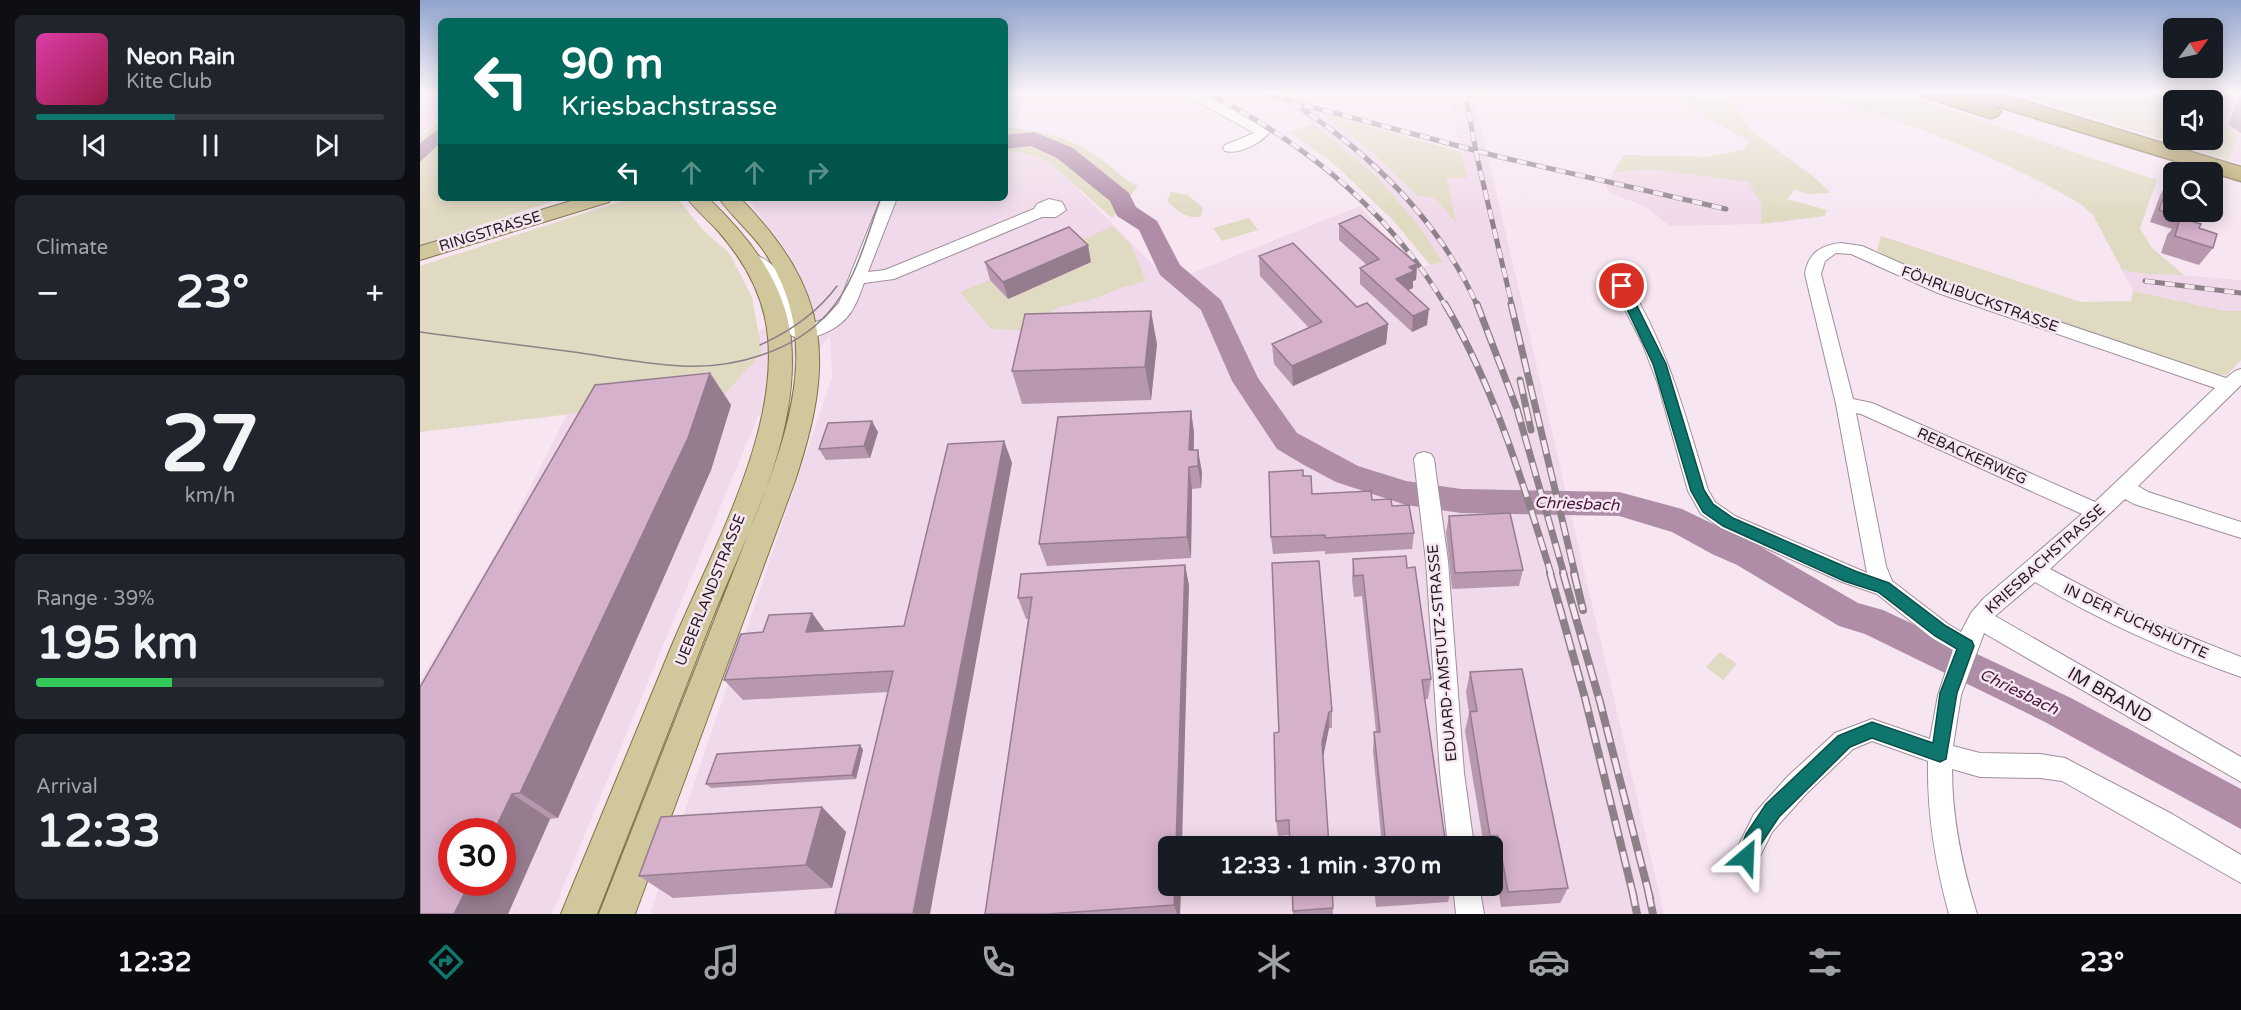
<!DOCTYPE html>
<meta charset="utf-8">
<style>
:root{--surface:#171b24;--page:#20242c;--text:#f1f3f6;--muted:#9ea1a6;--line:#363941;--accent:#0f766e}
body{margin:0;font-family:"Varela Round",sans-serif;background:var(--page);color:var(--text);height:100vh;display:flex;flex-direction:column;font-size:22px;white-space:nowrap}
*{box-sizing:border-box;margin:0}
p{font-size:20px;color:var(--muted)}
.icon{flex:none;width:33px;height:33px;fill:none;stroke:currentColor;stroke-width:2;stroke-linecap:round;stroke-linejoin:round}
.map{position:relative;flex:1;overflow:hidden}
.sheet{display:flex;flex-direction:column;gap:15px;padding:15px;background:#0d0f14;width:420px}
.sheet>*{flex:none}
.hud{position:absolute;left:18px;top:18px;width:570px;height:183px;border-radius:9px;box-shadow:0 3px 15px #0003;background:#00695c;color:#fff;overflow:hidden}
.needle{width:39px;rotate:57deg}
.controls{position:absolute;left:1743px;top:18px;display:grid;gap:12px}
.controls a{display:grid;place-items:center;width:60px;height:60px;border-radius:9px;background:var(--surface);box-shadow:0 3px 15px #0003;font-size:30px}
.speed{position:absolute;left:18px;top:818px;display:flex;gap:12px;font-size:30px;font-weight:700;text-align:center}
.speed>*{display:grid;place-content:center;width:78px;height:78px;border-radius:50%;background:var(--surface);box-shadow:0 3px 15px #0003;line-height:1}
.speed .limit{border:9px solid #d22;background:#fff;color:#111}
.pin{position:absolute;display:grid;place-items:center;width:51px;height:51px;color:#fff;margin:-26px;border:3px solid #fff;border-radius:50%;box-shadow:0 2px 6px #0007}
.me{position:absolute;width:66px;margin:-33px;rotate:26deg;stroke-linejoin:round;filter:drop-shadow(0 0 4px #0008)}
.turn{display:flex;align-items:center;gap:21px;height:126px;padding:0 24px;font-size:27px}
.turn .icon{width:78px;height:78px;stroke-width:2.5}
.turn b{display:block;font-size:42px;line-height:51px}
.lanes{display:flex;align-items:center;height:57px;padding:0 24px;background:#0003;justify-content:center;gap:30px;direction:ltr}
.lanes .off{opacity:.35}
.big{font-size:45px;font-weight:700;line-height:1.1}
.sheet .tile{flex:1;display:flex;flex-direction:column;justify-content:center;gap:9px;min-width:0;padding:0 21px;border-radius:9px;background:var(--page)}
.sheet .dial{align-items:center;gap:0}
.dial b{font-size:78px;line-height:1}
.song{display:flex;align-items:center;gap:18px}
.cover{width:72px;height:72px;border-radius:9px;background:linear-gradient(135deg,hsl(320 70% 55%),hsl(340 70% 35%))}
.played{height:6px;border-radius:3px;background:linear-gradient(90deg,var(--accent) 40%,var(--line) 40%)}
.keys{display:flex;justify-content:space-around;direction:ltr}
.heat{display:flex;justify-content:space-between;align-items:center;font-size:33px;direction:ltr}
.charge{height:9px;border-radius:4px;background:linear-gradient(90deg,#34c759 39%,var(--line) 0)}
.trip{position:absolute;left:738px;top:836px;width:345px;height:60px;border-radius:9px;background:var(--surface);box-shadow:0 3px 15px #0003;font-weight:700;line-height:60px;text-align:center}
.tab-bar{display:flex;height:96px;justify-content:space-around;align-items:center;background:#090b0e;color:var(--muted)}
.tab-bar .icon{width:42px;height:42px}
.tab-bar .current{color:var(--accent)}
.tab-bar b{font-size:27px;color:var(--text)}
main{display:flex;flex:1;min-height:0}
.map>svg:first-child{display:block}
</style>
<main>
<section class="sheet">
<div class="tile">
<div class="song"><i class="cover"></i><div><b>Neon Rain</b><p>Kite Club</p></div></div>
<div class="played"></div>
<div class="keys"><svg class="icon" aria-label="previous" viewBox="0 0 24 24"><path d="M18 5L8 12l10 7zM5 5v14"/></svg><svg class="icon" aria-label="pause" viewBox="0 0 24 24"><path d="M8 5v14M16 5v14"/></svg><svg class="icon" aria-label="next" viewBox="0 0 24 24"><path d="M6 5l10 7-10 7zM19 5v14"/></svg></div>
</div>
<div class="tile"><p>Climate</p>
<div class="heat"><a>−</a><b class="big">23°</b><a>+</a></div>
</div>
<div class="tile dial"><b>27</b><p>km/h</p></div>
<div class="tile"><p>Range · 39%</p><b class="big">195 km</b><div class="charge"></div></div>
<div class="tile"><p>Arrival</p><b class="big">12:33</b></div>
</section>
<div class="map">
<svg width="1821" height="914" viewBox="0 0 1821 914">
<rect width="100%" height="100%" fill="#f7e6f2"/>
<path fill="#f0d9ea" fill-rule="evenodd" d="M0,92h21v26l-20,13 3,1 -4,3z
M585,92h28l-21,31 158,159 190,-76 53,63 30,-7 -67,-86 -63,-53 -47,-31h25l71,51 56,53 31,-13 -2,-5 21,-1 -21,-85h26l191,822h-1014l182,-537 -2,-41 -72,80 -206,498h-132v-233l87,-147 59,-118 245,-108 -23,-55 -41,-55h258zM32,831h50v51h-50zM748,846h324v39h-324z
M1805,92h16v71l-12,-3 9,-25 -19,-14z
M1228,169l100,13 13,21v21l-91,2 -26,-20 -34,-13 -4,-6 7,-14z
M1702,270l119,10v31h-16l-92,-20z"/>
<path fill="#e0dac2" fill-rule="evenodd" d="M1259,92h46l27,40 61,44 18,17 -24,1 -12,-5 -8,10 40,11 -2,6 -64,8v-21l-13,-21 -100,-13 -35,4 11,-18 82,2 37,-7 6,-9 -49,-27z
M1382,92h95l260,88 -17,48 12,20 32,27 -36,-1 -26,-4 -29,-55 -11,-10c-87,-52 -183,-86 -280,-113z
M1591,92h214l-6,29 19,14 -9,25zM1754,100h38v40h-38z
M898,112l143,40 7,26h-21l9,45 -21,-25 -17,-2 -56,-53z
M21,121v77h122l-143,47v-108z
M893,123l63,53 40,46 27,40 -13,3 -37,-45 -59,-56 -44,-32z
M585,127c34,3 69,11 96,32 13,10 22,20 37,27l-26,32 -62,-55 -15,-7 -30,-6z
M751,192l17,3 15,13 -2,9c-15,2 -24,-6 -34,-16z
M211,198h46l26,32 26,23 23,44 10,56 -39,43 -303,36v-166z
M829,218l9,12 -36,11 -9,-13z
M693,226l18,19 15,36 -22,6 -34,13 -31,7 -34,23 -34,-1 -31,-37 30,-12 18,19 65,-55z
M1461,236l200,66 50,-1 2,-10 92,20h16v49l-14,15 -18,-1 -306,-105 -26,-19z
M1300,652l17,12 -14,16 -17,-13z"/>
<path fill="#af8da7" d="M21,127v15l-21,20v-19z"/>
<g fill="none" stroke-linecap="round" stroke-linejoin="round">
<path fill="#af8da7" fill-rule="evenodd" d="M614,132l39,16 56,45 7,14 21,14 23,44 41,35 37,78 39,55 61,33 48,15 55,8 158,3 63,17 79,38 97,56 25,7 188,88 170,91v40l-196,-107 -180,-88 -26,-8 -102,-61 -25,-11 -40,-22 -53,-16 -158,-3 -55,-8 -70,-23 -32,-17 -27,-16 -45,-68 -31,-71 -41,-35 -21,-45 -22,-14 -7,-15 -53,-43 -26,-12 -26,3v-14z"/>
<defs>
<path id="minor" d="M761,92h17l40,19 32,21c-9,11 -31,23 -45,19l-2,-3 2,-3 29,-12z
M461,198h16l-29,74 17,-2 149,-61 3,-5 12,-5 13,3 4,8 -10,7h-14l-148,62 -30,4c-3,7 -5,15 -9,22 -10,22 -40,38 -63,31l-11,-14 -16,-47 -21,-16 8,-5c31,8 36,40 46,66l5,7 21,-8 15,-16z
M1421,243l21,3 88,39 276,93 9,-7 6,-2v16l-103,101 10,6 93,30v16l-107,-34 -9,-5 -75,70 93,49 98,39v20c-72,-25 -141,-56 -206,-95l-40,34 246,141v25l-257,-149 -23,62 -8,51 27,7 60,1 25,4 107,56 69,41v28l-179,-102 -22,-3 -60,-1 -28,-8c0,50 10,97 25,145h-28c-14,-51 -22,-100 -21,-153l-56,-20 -19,8 -47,45 -34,38 -17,34 -9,4 -9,-4 -4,-9 21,-43 34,-38 47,-43 37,-14 58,20 8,-44 15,-45 -21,-12 -55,-44 -35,-12 -121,-54 -20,-14 -13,-23 -30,-107 -15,-39 -30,-59 2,-4h12c41,64 59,136 81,208l7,12 20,14 132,57 -31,-169 -31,-130c3,-21 16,-29 36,-31zM1416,253l15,1 87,39 277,95 -120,114 -223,-99 -19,-4 -32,-125 4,-13zM1436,413l5,1 221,100 -99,85 -12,14 -10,19 -13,-8 -56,-43 -6,-15z
M1004,452l7,2 3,5 14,102 16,212 10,73h-26l-8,-73 -14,-212 -12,-102 3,-5z
M1033,885h26l5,29h-28z"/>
<path id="major" d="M161,198h31l-3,4 -189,58v-14z
M267,198h21c40,38 78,85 83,142 9,99 -45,193 -80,282 -38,97 -76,195 -114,292h-36c37,-90 74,-179 111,-269 39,-93 115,-225 93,-327 -7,-33 -25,-62 -47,-87 -10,-11 -22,-21 -31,-33z
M299,198h21c91,93 95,163 55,283l-160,433h-36l170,-433c29,-80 45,-155 -5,-230 -13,-19 -32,-34 -45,-53z"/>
<path id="highway" d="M1500,92h31l46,16 4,4 -4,4 -7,2 -67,-22z
M1541,92h33l247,75v14l-277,-85z"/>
</defs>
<use href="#minor" stroke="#9e8f9a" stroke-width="2"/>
<use href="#major" stroke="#807346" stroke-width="2"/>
<use href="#highway" stroke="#807346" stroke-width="3"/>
<use href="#minor" fill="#fff" fill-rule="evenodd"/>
<use href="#major" fill="#d1c79d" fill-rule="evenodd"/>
<use href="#highway" fill="#b2a25b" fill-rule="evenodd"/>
<path stroke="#8d8189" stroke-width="1.5" d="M0,332c51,7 102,13 154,20 35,5 72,12 108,14 50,3 112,-14 146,-53 28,-31 38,-76 53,-115
M340,345c31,-14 57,-32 77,-59"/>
<defs>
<path id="rail-far2" d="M785,92c99,50 183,117 240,213
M840,92l24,7
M856,92c84,52 160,122 201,213
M1045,92l12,65 35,148
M884,105l196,52 226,52
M1725,281l96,12"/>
<path id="rail-far1" d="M1025,304c49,83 78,178 106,270
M1057,304l40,105 47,165
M1091,304l64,270
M1100,380l11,50"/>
<path id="rail" d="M1130,573l35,125 49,200
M1143,573l37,129 50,196
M1154,573l9,37
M1212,890l5,24
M1228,891l5,23"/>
</defs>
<use href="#rail-far2" stroke="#8d8189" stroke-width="5"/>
<use href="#rail-far1" stroke="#8d8189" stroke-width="7"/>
<use href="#rail" stroke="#8d8189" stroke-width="8"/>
<use href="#rail-far2" stroke="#f7e6f2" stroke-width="4" stroke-dasharray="10" stroke-linecap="butt"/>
<use href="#rail-far1" stroke="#f7e6f2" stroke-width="4.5" stroke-dasharray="14" stroke-linecap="butt"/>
<use href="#rail" stroke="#f7e6f2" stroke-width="5" stroke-dasharray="16" stroke-linecap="butt"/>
</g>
<path fill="#b898af" d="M1821,93v40l-12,-8 8,-25z
M1749,182l11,36 19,10 14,20 -14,17 -38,-12 6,-18 5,-6 -22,-7 11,-29z
M919,224l78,40 -1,16 -3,1v7l-5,2 19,35 -15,7 -52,-48v-16l7,-3 -28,-25z
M839,256l129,68 -2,20 -93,42 -19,-22 -2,-20 37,-16 -49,-52z
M565,262h106l-83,37 -18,-19z
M737,344l-6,56 -129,4 -10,-33z
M290,373l21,32 -20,65 -153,348 -8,1 -42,95h-88z
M771,411l3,22v17l8,22 -1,16 -9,1 -1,69 -144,8 -8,-22z
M458,432l-8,26 -44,2 -7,-11z
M584,441l8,22 -124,229 -145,8 -19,-20 39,-48 49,-19 13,18 79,-5z
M883,476l9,18 60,6 20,6 22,27 -2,16 -87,5v-3l-52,3 -2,-17z
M1029,516l74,54 -4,16 -67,3 -6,-57z
M933,559l54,9 24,111 -3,20h-3l21,147h-64l-9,-95 1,-19h2l-14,-136 -8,1 -2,-17z
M852,563l60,148v17h-3l-6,27 -33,80 -12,1 -2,-15 3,-89z
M765,565l4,21 -21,299h13l-1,29h-195l43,-295h-2l-8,-21z
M1050,672l98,216 -8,15 -59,4 -9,-54v-7h-8l-19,-115 4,-18 -3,-21z
M440,745l3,5 -7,29 -145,9 -5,-4z
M402,807l24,25 -14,56 -159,10 -34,-22z
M872,885l41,23v6h-40z
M954,885h77l1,2 -4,15 -72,5z"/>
<path fill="#967c8f" d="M668,245l3,17 -83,37 -5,-17z
M997,264l-1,16 -3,1v7l-18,8 1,-17 13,-12z
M1009,309l-2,16 -15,7 1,-16z
M731,311l6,33 -6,56 -6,-33z
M968,324l-2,20 -93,42 -1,-20z
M290,373l21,32 -20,65 -153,348 -38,-25z
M771,411l3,22 -1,33 -4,-16z
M452,421l6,11 -8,26 -6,-12z
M584,441l8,22 -82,451h-17z
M778,450l4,22 -1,16 -3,-22z
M769,467l3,22 -1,69 -4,-21z
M765,565l4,21 -7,260h-6z
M392,613l15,21 -21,-2z
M909,712v16l-6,30 -1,-16z
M440,745l3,5 -7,29 -4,-4z
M92,794l38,25 -42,95h-54l16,-32h32v-51h-8z
M402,807l24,25 -14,56 -26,-23z
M755,885h6l-1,29h-3l-3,-9z"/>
<path fill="#d6b1cc" stroke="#967c8f" stroke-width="1.5" d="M1749,182l5,1v29h9l-2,5 -22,-7z
M940,215l57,49 -8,3 5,4 -18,8 33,30 -16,7 -53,-48 19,-9 -40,-35z
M1760,218l21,6 -2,4 18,6 -4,14 -38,-12z
M649,227l19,18 -85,37 -18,-20z
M873,243l64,64 10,-4 21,21 -96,42 -20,-22 50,-22 -63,-66z
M731,311l-6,56 -133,4 13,-57z
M290,373l-22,65 -168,355 -8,1 -18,37h-42v51h18l-16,32h-34v-227l175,-302z
M771,411l-2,39h9v16l-9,1 -2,70 -148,7 19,-127z
M452,421l-8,25 -45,3 9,-26z
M584,441l-91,473h-78l58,-243 -169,9 17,-46 22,-2 6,-17 43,-2 -6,19 98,-6 44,-182z
M883,470v6h8l1,18 59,-3 1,9 19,-1 1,7 17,-1 5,28 -89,5v-3l-54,2 -2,-65z
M1090,513l13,57 -68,3 -6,-57z
M986,556l1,12 8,-1 16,112 -9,1 24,166h-60l-12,-114h6l-17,-157 -9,1 -1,-17z
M899,561l13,150 -3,1 -7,30 7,104h-39l-1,-26 -13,1 -2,-88 5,-1 -7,-169z
M765,565l-9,281h-8v39h7l-1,20 -126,9h-63l47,-317 -14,1 3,-24z
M1102,669l46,219 -60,4 -10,-56h-8l-20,-124 7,-1 -7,-39z
M440,745l-8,30 -146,9 11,-30z
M402,807l-16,58 -167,11 22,-59z
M872,885h40l1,23 -40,3z
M956,885h75l1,2 -75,5z"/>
<linearGradient id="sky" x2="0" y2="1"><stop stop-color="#91a4ce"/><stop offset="0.42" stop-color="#fbf4f9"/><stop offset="1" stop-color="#fbf4f9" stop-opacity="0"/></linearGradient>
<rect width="1821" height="220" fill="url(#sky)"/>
<path fill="#0f766e" stroke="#0a4d48" stroke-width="1.5" d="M1202,283l5,3 39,78 38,126 9,14 20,14 122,53 34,12 57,43 26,15 2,5 -17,47 -11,66 -6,3 -68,-24 -22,9 -71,70 -20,30 -7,16 -6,3 -6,-3 -3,-6 9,-23 20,-30 72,-68 34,-14 61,21 7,-50 17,-44 -22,-13 -57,-44 -34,-11 -121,-55 -20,-14 -12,-21 -38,-127 -37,-78z"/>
<g text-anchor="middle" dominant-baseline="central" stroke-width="5" stroke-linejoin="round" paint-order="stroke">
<g font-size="15" fill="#221c20" stroke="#f7e6f2">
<text transform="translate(70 231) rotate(-17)">RINGSTRASSE</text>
<text transform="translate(1560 299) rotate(20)">FÖHRLIBUCKSTRASSE</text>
<text transform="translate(1552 456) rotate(24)">REBACKERWEG</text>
<text transform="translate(1625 559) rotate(-42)">KRIESBACHSTRASSE</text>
<text transform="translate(290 590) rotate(-68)">UEBERLANDSTRASSE</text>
<text transform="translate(1716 621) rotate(25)">IN DER FUCHSHÜTTE</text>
<text transform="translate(1022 653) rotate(-95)">EDUARD-AMSTUTZ-STRASSE</text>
</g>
<g font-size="16" font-style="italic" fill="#44183c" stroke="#f7e6f2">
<text transform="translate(1157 504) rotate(2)">Chriesbach</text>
<text transform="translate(1599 692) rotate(26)">Chriesbach</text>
</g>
<g font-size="18" fill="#221c20" stroke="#f7e6f2">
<text transform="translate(1690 695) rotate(30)">IM BRAND</text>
</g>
</g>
</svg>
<div class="controls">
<a><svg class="needle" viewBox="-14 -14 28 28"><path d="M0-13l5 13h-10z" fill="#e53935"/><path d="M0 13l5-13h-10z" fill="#9ea1a6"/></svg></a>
<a><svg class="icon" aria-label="sound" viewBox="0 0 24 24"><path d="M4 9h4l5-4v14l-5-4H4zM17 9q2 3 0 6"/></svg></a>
<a><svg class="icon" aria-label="search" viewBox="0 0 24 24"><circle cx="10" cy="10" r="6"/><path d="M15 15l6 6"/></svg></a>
</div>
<div class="speed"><div class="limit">30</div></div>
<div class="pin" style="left:1202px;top:286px;background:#d93025"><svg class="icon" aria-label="arrive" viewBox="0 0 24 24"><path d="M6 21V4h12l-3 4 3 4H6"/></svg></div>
<svg class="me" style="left:1326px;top:857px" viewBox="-20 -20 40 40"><path d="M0-17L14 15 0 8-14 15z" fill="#0f766e" stroke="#fff" stroke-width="4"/></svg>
<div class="trip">12:33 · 1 min · 370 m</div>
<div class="hud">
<div class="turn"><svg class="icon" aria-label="left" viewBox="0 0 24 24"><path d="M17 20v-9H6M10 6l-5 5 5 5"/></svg><div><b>90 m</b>Kriesbachstrasse</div></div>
<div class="lanes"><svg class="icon" aria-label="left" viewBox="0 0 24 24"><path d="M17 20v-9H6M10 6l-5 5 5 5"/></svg><svg class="icon off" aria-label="ahead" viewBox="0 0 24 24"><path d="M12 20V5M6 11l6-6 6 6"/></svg><svg class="icon off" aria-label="ahead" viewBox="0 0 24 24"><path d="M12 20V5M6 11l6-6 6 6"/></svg><svg class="icon off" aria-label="right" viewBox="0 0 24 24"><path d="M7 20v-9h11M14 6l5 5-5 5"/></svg></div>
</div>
</div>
</main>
<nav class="tab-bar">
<b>12:32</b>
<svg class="icon current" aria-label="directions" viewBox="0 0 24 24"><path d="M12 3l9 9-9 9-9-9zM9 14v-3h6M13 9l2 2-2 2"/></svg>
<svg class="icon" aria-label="music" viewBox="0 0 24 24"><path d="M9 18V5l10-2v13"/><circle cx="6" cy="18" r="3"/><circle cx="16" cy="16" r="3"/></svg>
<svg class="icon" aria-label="phone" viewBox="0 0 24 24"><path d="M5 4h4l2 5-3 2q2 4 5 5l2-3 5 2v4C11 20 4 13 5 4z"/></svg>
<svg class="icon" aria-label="climate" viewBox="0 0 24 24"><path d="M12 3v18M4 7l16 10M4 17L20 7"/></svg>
<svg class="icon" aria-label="car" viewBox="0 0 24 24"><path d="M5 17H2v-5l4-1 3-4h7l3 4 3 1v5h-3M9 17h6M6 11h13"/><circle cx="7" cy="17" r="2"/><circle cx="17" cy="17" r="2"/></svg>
<svg class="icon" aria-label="filters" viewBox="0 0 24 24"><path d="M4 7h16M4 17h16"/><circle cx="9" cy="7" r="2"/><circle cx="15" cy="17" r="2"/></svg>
<b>23°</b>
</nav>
